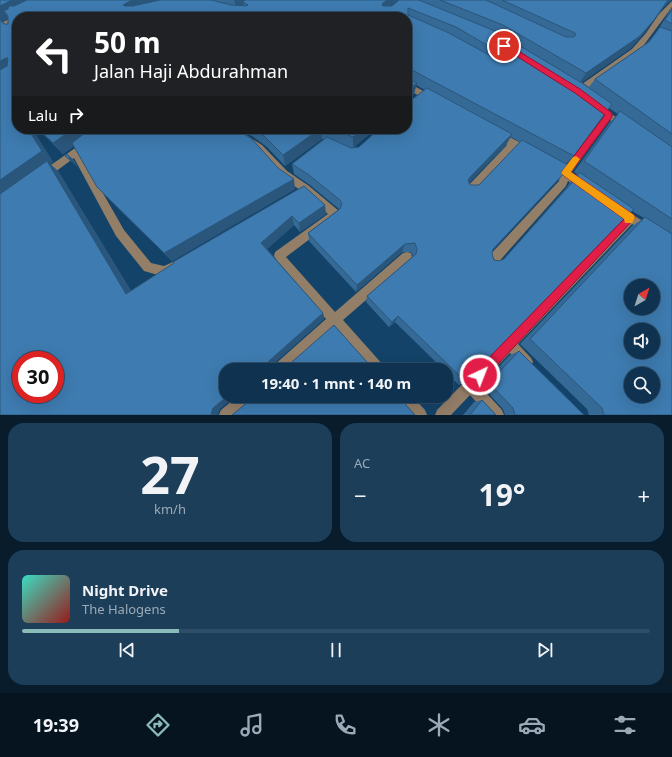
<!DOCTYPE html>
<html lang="id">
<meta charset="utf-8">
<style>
:root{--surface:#0e324f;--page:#1c3e59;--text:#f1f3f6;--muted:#9baab7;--line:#2e4d66;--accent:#8bbbb9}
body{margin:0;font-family:"Noto Sans",sans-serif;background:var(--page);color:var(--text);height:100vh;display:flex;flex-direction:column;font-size:15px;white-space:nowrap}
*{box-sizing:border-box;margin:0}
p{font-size:13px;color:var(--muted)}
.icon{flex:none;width:22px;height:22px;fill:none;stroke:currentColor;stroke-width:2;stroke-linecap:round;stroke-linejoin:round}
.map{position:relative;height:415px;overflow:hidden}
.drawer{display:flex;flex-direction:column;gap:8px;padding:8px;background:#081c2b;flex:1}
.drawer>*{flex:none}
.guide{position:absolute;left:12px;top:12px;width:400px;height:122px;border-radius:16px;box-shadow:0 4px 16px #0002,0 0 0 1px var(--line);background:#202124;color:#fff;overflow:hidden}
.needle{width:26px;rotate:39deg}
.tools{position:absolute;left:624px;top:279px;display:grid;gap:8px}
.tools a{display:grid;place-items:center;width:36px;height:36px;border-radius:50%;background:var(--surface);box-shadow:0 4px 16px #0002,0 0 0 1px var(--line);font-size:20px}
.speed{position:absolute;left:12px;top:351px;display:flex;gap:8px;font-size:20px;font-weight:700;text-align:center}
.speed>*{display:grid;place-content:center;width:52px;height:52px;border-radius:50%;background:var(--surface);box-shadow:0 4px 16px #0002,0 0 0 1px var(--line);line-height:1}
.speed .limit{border:6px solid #d22;background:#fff;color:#111}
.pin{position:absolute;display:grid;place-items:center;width:34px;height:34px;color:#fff;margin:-17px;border:2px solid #fff;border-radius:50%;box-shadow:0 1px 4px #0007}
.me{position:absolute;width:44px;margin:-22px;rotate:43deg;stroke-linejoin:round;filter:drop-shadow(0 0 3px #0008)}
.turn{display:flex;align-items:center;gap:14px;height:84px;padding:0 16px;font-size:18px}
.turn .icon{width:52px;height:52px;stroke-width:2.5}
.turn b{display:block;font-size:28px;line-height:34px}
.then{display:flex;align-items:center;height:38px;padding:0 16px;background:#0003;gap:8px;font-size:15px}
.big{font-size:30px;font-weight:700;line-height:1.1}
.drawer .widget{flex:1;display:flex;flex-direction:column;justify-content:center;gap:6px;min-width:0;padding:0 14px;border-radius:16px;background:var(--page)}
.drawer .dial{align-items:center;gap:0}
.dial b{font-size:52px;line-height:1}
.song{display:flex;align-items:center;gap:12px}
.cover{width:48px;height:48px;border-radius:6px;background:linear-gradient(135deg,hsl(170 70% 55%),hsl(0 70% 35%))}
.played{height:4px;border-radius:2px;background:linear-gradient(90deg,var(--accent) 25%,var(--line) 25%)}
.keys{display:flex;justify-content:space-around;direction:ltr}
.heat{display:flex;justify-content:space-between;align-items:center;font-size:22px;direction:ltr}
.drawer .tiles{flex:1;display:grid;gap:8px;grid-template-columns:1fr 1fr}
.widget:last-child{grid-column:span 2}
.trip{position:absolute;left:219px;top:363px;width:234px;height:40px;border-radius:16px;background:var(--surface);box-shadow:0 4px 16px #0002,0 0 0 1px var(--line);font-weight:700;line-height:40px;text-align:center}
.tab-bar{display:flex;height:64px;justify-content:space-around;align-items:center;background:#061420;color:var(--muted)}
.tab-bar .icon{width:28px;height:28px}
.tab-bar .on{color:var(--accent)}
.tab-bar b{font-size:18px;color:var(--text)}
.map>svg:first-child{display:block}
</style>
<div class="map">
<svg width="672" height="415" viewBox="0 0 672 415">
<rect width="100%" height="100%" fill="#134369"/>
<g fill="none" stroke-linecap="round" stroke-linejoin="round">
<path fill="#937e68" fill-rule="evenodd" d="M672,1v6l-34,46 -57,40h-6v-4l57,-40 14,-16 13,-19z
M21,13l2,1v2l-6,1v2l-6,4 6,6v6h-3l-11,-13z
M407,82l27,15 1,2 -1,2h-6l-21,-12z
M595,102l33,24 -1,2h-6l-11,-8 -39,53 16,10 2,3 -2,3h-6l-13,-8 -2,5 -71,80 -4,1 -4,-1 -1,-4 1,-4 72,-77 1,-5 -9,-6 -2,-3 2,-3 3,-1 10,6 40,-53 -13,-11 1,-2z
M226,129h11l25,16 25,26 22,15 30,25 1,3 -1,3 -53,40 49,55 68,-59 4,-1 4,1 1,4 -1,4 -68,59 41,46 2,4h-14l-38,-42 -47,42h-16l2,-4 53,-47 -41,-46 -11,-17 1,-4 53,-38 -25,-22 -22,-15 -25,-28z
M496,132c8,2 33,14 37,20l-5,4 -13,-7 -43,45h-6l-2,-3 2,-3 41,-43 -14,-8 -1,-2z
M78,146l3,2 2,2 -3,3 44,77 27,33 13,3 9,-4 4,1 1,4 -1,4 -12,6 -21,-6 -28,-35 -42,-78 -27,20h-6l-2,-3 2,-3z
M617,205l55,34v11l-40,-26 -114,120 13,14 2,4 -2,4 -4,2 -4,-2 -13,-13 -31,32 23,25 2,5h-16l-18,-20 -19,20h-16l2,-5 187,-191 -11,-7 -1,-3 1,-3z
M238,396h17l-2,5 -17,14h-17l2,-5z
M396,396h16l13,14 2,5h-16l-13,-14z"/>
</g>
<path fill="#356a97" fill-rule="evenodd" d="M0,0h671l-10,10 -16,22 -14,16 -49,34 7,5 6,-8 52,-36 9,-10 8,-13 4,-6v-1l4,-5v407h-83l-2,-6 -67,-65 112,-118 12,-8 -12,-7 -166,171 -7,3 -13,-13v-2h-2l-49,-48 -6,5 -23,-25 1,-6 46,-40 -2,-4h-9l-46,40 -47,-51 -1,-8 31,-24 -29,-24 -16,-11 -2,-10 32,-25h-2l-37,27 -18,-19 -15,-11 -15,-7h138l-22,19 6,-1 48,-18v-112l-390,112h219l59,60 -123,72 -65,-64 -33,-51 -11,8 -23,-23 -4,4 17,27 -3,2 8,7 73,120 173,-105 22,28 -26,18 -6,-7 -27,24 56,64 1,6 -52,46 -1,3 103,2h-148l-6,39 -2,5v1h-218zM8,18v6h-4l-2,-2zM416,85l9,5 -15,11h-2v-1l6,-6zM609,108l9,6 -8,8 -36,50 3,2 -7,8 -3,5 -64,73 -4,1 -5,-1 -2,-6 1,-4 65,-70 8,-16 8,-8zM511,137l9,5 -41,43h-9l-1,-2 37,-38z
M519,351l65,64h-79l-2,-6 -22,-24 29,-30z
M482,400l14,15h-33l11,-13z"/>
<path fill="#2b567b" d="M12,0h34l-42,11 5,7 -7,4 -2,-2v-14z
M132,0h28l-30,17 -7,-12z
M234,0h17l-8,2 1,3 -7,5z
M387,0h14l-20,16 1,-12z
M668,0h3l-13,13z
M654,20l-9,12 -14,16 -53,37 8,-12z
M6,58l10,12 -16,8v-17z
M417,83l-3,11 -7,7 1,-11z
M28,129h10l2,2 -4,4 17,27 -3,2 8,7 78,129 -10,-6 -126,-97v-17z
M73,129h25l-35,25 -10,-11z
M320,129h2v10l-37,27 -2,-11z
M363,129h12l-22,19v-11z
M512,134l-6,11 -41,42 5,-10z
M67,154l7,6 4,8 -6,-6z
M567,170l-9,10 -72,77 7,-8z
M294,179l1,10 -123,72 -8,-8z
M325,205l1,9 -26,18 -1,-9z
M292,216l2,9 -29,26 -4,-8z
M405,244l-3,8 -46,40 1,-7z
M323,313l1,6 -52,46 -2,5 -4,-2 3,-7z
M398,316l-3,6 -6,5 3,-5z
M228,396h8l-16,13 -2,5v1h-6l-1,-1 2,-6z"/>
<path fill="#3e7bb0" stroke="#2b567b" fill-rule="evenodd" d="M0,0h12l-12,6z
M27,0h105l-9,5 2,1h8l27,-6h51l20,5 15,1 2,-1 -5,-3 2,-2h142l-5,4 1,2h9l7,-6h20l76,31 87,52 30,21 -38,52 -164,-87h-2l1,10 8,4 -9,7v11h2l17,-13 85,46 -42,43 -2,3 2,5h9l43,-45 46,25 -1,5 -74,79 -1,5 2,6 5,1 5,-2 73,-82 2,-5 55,37 -168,173 -68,-66 -6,6 -25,-26 49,-42 1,-5 -2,-6 -10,1 -48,41 -49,-52 32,-24 2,-5 -2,-4 -31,-25 -17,-11 35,-27 24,11 8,-1 20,-18h28v-112h-390v112h11l14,22 -42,29v-110l7,-4 1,-8h-2l-6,3v-41l4,4h4v-8l-4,-5 4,-2 1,-3h5zM408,8l48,19 53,31 -5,4 -4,-1 -51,-28 -41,-18z
M440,0h46l80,37h7l3,-2 -1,-2 -73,-33h166l-14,20 -14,16 -54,37 -83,-48z
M672,10v14l-7,-4z
M660,27l12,4v103l-77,-55 54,-37z
M620,111l52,36v72l-88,-58z
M38,129h35l-20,14z
M90,129h146l16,10 26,29 16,11 -130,74 -67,-66 -25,-44z
M255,129h65l-37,26 -19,-19z
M333,129h30l-10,8z
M67,154l5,8 -7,-6z
M47,161l79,133 48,-31 -1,-1 131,-76 21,19 -26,18 -7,-7 -31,27 62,70 -54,48 -3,7h19l49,-43 40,45h-148v26h2l-15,12 -2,6 1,1h-212v-221zM21,360h34v34h-34z
M645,217l27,17v181h-68l-2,-7 -72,-69zM631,286h22v22h-22zM631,330h22v22h-22zM631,374h22v22h-22z
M519,351l65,64h-69l-2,-7 -24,-25z
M251,396h147l17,19h-183l17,-14z
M482,400l14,15h-26z"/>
<path fill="#e11d48" stroke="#92132f" d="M502,44h5l73,45 32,24v4l-41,55 63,43 1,3 -151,161 -4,2 -4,-2 -2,-4 2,-4 148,-152 -61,-44 -2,-2 44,-58 -30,-22 -73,-46z"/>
<path fill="#f59e0b" d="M576,156l4,3 -9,13 63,43 1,3 -3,5h-7l-1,-4 -61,-44 -2,-2 2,-3 10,-13z"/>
</svg>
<div class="tools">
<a><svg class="needle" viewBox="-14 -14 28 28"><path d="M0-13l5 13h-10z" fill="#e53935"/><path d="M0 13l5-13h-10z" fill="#9baab7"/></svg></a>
<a><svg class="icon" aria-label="sound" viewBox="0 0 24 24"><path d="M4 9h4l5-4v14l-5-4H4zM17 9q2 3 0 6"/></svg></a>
<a><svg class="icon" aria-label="search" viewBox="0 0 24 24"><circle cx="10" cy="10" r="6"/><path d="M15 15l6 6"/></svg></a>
</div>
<div class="speed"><div class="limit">30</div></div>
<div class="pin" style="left:504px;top:46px;background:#d93025"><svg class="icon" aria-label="arrive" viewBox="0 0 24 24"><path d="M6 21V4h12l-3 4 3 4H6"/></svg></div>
<svg class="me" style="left:480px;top:375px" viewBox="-20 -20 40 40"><circle r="17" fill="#e11d48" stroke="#fff" stroke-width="3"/><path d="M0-11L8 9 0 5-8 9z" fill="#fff"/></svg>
<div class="trip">19:40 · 1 mnt · 140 m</div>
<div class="guide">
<div class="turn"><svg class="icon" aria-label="left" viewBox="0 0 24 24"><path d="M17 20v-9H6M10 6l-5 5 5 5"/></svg><div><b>50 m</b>Jalan Haji Abdurahman</div></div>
<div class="then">Lalu<svg class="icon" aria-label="right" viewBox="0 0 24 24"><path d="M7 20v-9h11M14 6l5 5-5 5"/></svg></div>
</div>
</div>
<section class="drawer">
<div class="tiles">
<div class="widget dial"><b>27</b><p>km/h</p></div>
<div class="widget"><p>AC</p>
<div class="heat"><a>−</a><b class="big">19°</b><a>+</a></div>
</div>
<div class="widget">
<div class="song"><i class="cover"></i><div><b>Night Drive</b><p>The Halogens</p></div></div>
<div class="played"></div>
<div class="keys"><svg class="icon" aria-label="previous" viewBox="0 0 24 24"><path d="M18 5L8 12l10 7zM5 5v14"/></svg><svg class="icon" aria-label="pause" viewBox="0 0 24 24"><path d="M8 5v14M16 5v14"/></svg><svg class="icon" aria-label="next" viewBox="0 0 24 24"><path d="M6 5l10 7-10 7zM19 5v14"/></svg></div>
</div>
</div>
</section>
<nav class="tab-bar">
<b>19:39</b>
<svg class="icon on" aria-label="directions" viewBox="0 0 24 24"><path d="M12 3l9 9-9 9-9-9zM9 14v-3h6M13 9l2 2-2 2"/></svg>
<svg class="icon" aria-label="music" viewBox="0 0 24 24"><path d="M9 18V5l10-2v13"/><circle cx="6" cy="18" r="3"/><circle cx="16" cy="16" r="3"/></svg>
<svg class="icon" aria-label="phone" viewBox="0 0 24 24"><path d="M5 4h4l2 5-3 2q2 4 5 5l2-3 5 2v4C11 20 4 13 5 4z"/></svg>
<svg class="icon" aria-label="climate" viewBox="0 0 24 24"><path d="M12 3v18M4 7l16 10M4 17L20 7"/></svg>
<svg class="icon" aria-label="car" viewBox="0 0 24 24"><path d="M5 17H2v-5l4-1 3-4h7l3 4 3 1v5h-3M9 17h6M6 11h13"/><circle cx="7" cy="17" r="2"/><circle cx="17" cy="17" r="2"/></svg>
<svg class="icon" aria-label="filters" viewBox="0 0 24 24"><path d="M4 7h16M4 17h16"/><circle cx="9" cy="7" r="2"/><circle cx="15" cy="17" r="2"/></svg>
</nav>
